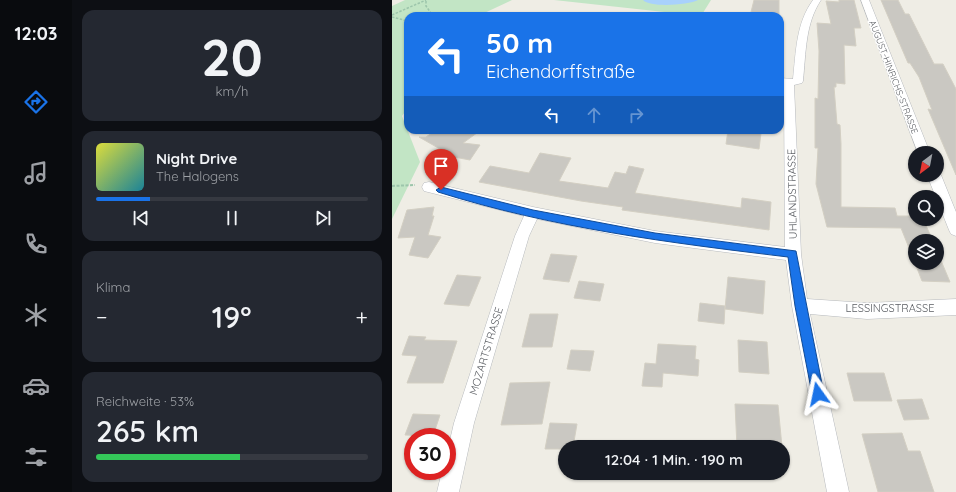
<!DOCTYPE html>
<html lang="de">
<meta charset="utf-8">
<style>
:root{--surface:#171b24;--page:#242831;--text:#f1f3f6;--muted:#9ea1a6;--line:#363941;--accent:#1a73e8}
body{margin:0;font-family:Quicksand,sans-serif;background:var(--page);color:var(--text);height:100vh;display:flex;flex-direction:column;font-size:15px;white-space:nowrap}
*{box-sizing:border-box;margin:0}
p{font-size:13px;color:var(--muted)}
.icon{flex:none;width:22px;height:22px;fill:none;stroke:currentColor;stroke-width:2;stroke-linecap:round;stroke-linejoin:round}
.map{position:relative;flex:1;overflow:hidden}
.side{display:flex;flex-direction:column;gap:10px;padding:10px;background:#0d0f14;width:320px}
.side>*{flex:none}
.banner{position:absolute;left:12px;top:12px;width:380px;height:122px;border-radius:12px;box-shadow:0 1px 3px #0004;background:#1a73e8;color:#fff;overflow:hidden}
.needle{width:26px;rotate:212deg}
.controls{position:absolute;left:516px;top:146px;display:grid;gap:8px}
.controls a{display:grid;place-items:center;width:36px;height:36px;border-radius:50%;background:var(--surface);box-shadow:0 1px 3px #0004;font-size:20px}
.speed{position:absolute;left:12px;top:428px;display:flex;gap:8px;font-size:20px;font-weight:700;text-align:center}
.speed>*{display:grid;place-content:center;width:52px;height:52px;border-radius:50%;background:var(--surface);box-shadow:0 1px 3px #0004;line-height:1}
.speed .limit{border:6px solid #d22;background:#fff;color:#111}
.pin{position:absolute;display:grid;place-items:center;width:34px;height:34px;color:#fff;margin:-41px -17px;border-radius:50% 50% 50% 0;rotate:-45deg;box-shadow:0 0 4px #0007}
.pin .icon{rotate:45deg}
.me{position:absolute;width:44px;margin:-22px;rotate:348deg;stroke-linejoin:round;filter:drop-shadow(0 0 3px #0008)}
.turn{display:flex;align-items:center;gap:14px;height:84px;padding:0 16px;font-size:18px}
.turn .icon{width:52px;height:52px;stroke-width:2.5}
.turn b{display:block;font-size:28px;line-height:34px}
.lanes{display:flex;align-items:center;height:38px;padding:0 16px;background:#0003;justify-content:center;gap:20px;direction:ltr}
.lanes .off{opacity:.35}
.big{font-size:30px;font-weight:600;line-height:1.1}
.side .widget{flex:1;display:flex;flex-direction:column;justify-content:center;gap:6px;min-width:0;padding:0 14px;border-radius:12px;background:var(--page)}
.side .dial{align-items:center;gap:0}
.dial b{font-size:52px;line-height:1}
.song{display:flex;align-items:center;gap:12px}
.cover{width:48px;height:48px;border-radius:6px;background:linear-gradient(135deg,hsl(60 70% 55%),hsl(190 70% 35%))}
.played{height:4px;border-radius:2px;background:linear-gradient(90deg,var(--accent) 20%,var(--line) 20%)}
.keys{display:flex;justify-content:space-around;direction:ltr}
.heat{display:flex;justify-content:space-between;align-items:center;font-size:22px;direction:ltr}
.charge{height:6px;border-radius:3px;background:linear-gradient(90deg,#34c759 53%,var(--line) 0)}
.trip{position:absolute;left:166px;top:440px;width:232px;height:40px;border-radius:20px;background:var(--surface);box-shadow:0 1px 3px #0004;font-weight:600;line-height:40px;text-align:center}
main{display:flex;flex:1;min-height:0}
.tab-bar{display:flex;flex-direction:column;width:72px;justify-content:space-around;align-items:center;background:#090b0e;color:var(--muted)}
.tab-bar .icon{width:28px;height:28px}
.tab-bar .on{color:var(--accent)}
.tab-bar b{font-size:18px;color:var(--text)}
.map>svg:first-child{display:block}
</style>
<main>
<nav class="tab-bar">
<b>12:03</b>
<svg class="icon on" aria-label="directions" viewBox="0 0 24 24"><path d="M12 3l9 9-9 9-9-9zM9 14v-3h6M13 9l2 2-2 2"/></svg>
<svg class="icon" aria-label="music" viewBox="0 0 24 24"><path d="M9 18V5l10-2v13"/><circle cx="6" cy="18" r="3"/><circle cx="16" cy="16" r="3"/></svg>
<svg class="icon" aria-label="phone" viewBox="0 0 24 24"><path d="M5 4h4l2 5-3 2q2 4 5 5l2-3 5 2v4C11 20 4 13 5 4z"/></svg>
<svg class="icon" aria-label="climate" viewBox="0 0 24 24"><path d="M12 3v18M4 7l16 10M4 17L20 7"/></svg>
<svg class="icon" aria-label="car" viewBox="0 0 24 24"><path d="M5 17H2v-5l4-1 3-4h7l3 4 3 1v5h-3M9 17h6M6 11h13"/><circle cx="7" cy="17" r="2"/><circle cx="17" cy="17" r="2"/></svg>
<svg class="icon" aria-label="filters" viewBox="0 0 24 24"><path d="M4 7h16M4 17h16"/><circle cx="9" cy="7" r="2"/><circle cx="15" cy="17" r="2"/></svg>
</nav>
<section class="side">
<div class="widget dial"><b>20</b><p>km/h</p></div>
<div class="widget">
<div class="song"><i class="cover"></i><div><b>Night Drive</b><p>The Halogens</p></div></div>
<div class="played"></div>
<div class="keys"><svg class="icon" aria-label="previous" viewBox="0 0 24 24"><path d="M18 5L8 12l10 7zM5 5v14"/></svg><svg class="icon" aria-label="pause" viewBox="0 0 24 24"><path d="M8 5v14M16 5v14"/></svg><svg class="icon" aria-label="next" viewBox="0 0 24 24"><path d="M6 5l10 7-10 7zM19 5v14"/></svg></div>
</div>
<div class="widget"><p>Klima</p>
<div class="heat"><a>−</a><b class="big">19°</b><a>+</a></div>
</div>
<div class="widget"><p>Reichweite · 53%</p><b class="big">265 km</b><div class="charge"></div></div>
</section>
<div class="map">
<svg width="564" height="492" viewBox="0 0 564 492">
<rect width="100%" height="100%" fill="#efede5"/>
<path fill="#c2e5c5" d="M13,0h107l-34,16h-70v92l-6,8 18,46 -28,57v-213z
M162,0h157l-10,16z"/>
<path fill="#a8d1fc" d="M251,0h55c-9,5 -48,8 -55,0z"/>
<path fill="#cac8c2" stroke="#d3cfc3" d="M362,0h25v16h-29z
M447,0h15l7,28h-7l2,18 -12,-1 1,39 -9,-1v4h-2l3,37 3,1 1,19v63l54,1 2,8h18v3h8l10,22h-18v22l-14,-35 -74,-1 -11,-43 2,-36h-3v-50l3,1 1,-48 -2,-28 14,1 -5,-23 13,1z
M489,0h17l7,14h4l25,50h9l13,25v86l-28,-66 4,1 -13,-33 -9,-14h-2z
M44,130h45l-18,13 17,2 -10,15 -16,-3 -35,-20h7z
M336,130l33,3 -2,16 -33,-5z
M148,153l31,5 -12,23 49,7 7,-16 11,2 3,-8 15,3 -9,24 106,15 1,-10 29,4 -2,28 -147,-20 1,-3 -42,-6 -102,-19 11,-16 39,7z
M42,207l-2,9h2l-6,19 13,2 -13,21 -19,-3 6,-18 -17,1 9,-28z
M545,251l13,31 -28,-1 -7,-18h22z
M159,254l26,2 -8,26 -26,-3z
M65,275l24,2 -12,29 -25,-2z
M336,277l37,4 -2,33 -38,-5z
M187,281l25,3 -4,17 -26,-3z
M308,303l25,3 -1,18 -26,-3z
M138,314h28l-6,33h-30z
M17,336l17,1 -2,3 33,1 -14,42h-36l10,-27 -15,-1z
M346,340l29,2 2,32 -30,-2z
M266,344l38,2 -1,13 4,1 -1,16 -35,-3 -1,14 -20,-1 3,-23 11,1z
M179,350l23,1 -4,20 -23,-2z
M455,373h37l8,28h-38z
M158,382l-8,42 -41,1 9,-42z
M530,399l7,20 -25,1 -7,-20z
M343,404l43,1 4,42h-45z
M21,414l27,1 -7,21 -28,-1z
M158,423l27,1 -4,23h-8v2h-20z
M510,433l6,18h12l14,41h-56l-16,-58z"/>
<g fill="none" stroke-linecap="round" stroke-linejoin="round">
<defs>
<path id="street" d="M421,0h8c-16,24 -15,53 -18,81l-1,2 -8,2 7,169 6,45 60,4 89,-4v16l-89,4 -57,-5 39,178h-22l-35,-186 -6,-46 -131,-17 -118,-24 -8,17 -55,187 -15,69h-22l5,-21h5v-18l7,-30 61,-187 9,-20 -100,-25 -2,-4 2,-4 5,-1 104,25 122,24 130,16 -1,-156 -1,-6 -3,-1v-6l13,1c3,-27 3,-56 20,-79z
M469,0h8l61,153h-12z
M545,171l4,4 15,37v24l-5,-2 -2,-4 -22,-55h10z"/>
</defs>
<use href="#street" stroke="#b7babe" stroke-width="1"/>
<path stroke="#9cc5ab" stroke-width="1.5" stroke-dasharray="2.5 1.5" stroke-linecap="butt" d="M34,1v5l7,10
M0,15l34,-15
M0,17l16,4"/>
<path stroke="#9cc5ab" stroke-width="2" stroke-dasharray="3 1.5" stroke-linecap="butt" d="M0,186l23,-1"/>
<use href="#street" fill="#fff" fill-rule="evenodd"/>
</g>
<path fill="#1a73e8" stroke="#114b97" d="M49,187l92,23 122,23 141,18 28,143 -2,4 -4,2 -4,-2 -2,-4 -17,-88 -7,-49c-117,-14 -236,-29 -350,-65l-2,-2z"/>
<g text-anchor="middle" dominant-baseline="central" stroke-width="3" stroke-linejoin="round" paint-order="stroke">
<g font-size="9" fill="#5d6065" stroke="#fff">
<text transform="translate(502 77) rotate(69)">AUGUST-HINRICHS-STRASSE</text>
</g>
<g font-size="11" fill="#5d6065" stroke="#fff">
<text transform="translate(400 194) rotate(-91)">UHLANDSTRASSE</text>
<text x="498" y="308">LESSINGSTRASSE</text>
<text transform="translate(94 351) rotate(-73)">MOZARTSTRASSE</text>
</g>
</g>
</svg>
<div class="controls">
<a><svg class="needle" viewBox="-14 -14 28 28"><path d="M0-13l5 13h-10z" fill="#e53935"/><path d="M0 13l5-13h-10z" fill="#9ea1a6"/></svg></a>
<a><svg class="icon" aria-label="search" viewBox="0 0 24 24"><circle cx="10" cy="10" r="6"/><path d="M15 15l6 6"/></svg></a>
<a><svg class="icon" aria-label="layers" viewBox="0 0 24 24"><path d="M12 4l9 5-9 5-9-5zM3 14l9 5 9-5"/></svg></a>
</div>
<div class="speed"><div class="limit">30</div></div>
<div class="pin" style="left:49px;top:190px;background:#d93025"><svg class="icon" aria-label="arrive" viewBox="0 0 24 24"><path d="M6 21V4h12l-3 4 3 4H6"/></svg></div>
<svg class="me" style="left:426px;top:394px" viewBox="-20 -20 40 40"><path d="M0-17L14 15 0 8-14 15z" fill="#1a73e8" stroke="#fff" stroke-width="4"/></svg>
<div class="trip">12:04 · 1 Min. · 190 m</div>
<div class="banner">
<div class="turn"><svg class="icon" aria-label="left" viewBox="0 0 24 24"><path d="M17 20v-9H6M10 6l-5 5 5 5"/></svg><div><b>50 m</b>Eichendorffstraße</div></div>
<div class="lanes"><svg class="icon" aria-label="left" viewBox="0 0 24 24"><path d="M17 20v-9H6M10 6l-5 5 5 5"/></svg><svg class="icon off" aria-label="ahead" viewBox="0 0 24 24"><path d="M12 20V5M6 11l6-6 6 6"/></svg><svg class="icon off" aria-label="right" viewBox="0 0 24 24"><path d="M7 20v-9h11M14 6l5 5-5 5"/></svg></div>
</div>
</div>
</main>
